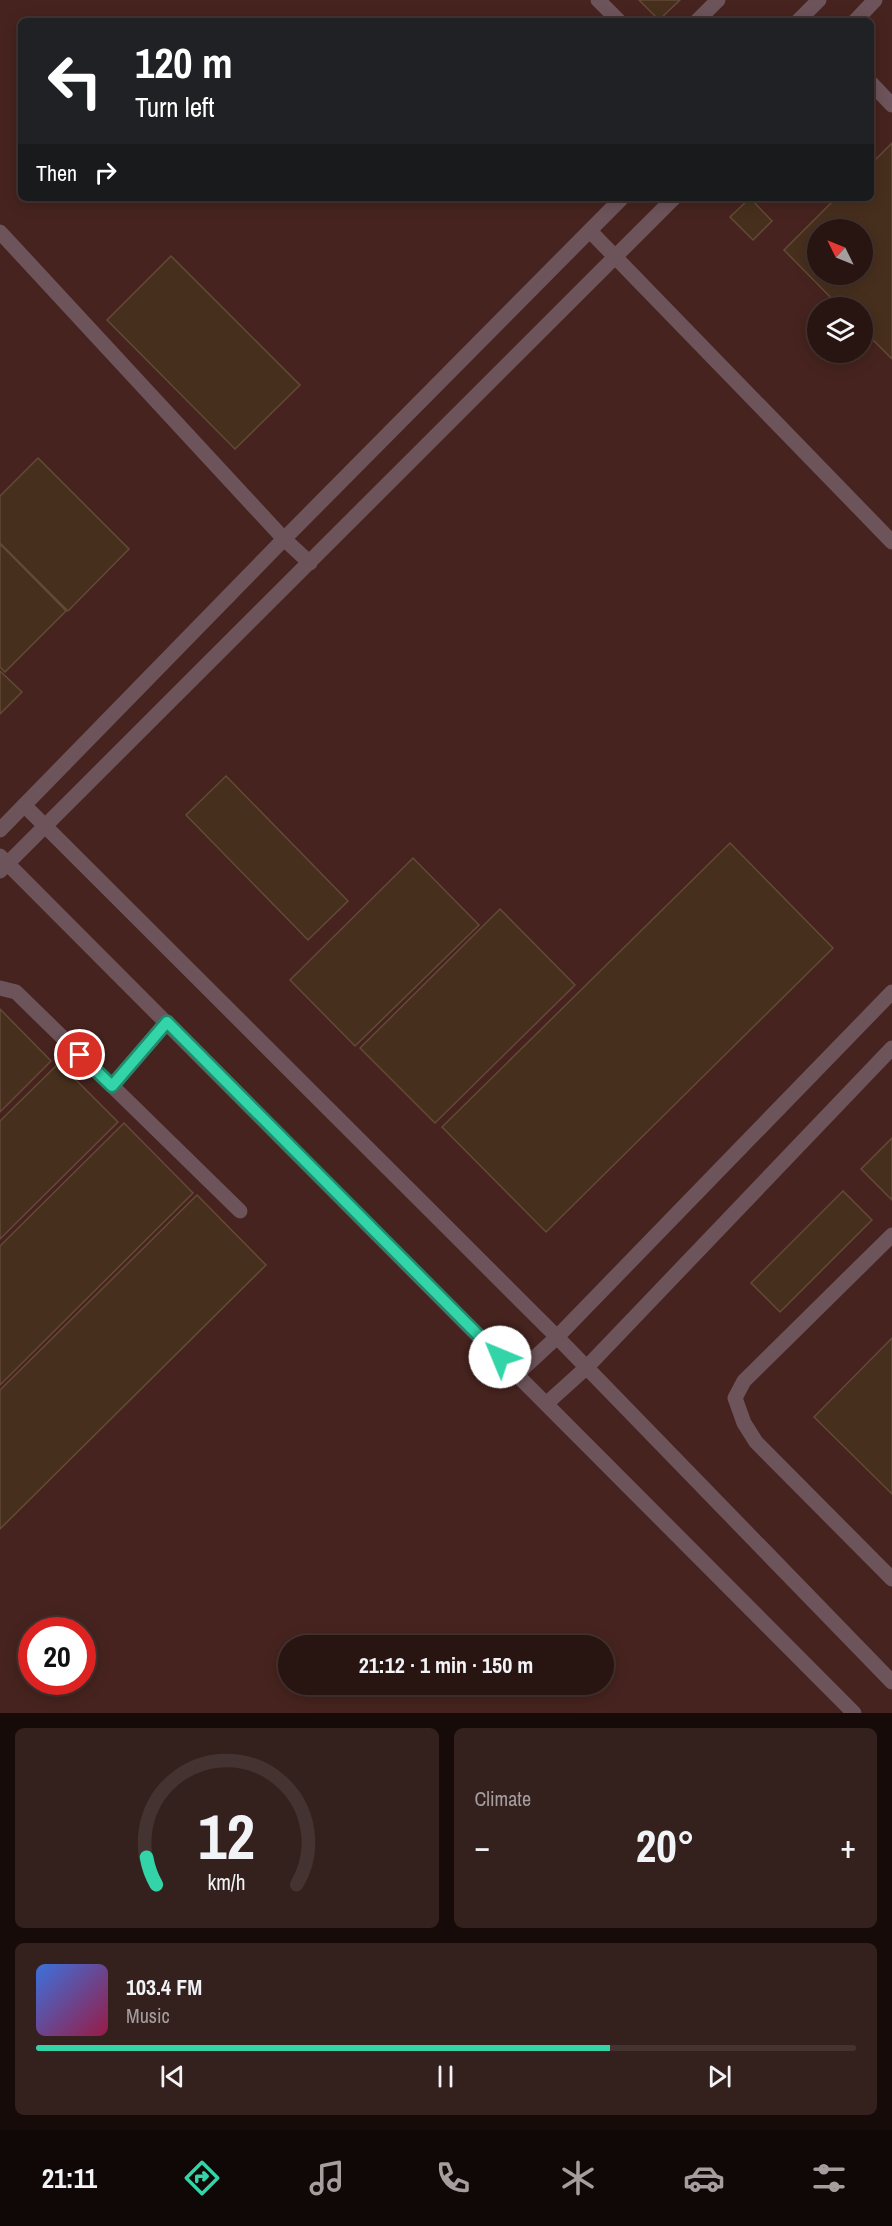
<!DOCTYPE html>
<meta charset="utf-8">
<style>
:root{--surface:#281410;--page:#34211e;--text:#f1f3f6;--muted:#a59e9f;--line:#443330;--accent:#33d4a8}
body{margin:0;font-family:"Archivo Narrow",sans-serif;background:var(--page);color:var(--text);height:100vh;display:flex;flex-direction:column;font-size:22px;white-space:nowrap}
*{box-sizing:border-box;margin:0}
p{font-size:20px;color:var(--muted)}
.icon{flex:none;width:33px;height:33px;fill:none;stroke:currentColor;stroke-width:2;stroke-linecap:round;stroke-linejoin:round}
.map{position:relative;height:1713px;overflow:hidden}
.drawer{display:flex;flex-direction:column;gap:15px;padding:15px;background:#160b09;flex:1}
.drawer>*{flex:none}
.guide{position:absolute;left:18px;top:18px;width:856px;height:183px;border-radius:9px;box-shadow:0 3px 15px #0003,0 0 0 2px var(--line);background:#202124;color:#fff;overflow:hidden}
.needle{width:39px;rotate:313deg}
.controls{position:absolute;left:807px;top:219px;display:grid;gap:12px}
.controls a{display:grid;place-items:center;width:66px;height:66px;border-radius:50%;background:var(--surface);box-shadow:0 3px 15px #0003,0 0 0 2px var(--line);font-size:30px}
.speed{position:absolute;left:18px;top:1617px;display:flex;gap:12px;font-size:30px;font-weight:700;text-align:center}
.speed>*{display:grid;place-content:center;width:78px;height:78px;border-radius:50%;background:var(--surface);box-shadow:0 3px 15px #0003,0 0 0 2px var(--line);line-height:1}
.speed .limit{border:9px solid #d22;background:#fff;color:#111}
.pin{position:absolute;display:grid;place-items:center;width:51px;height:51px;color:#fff;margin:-26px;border:3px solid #fff;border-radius:50%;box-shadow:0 2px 6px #0007}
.me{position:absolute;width:66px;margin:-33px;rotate:315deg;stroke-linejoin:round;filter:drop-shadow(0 0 4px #0008)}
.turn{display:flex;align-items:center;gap:21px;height:126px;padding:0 18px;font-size:27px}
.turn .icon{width:78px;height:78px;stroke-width:2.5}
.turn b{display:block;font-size:42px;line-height:51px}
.then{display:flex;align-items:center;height:57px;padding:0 18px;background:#0003;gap:12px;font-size:22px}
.big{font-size:45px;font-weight:800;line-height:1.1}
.drawer .widget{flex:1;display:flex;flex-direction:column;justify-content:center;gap:9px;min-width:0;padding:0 21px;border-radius:9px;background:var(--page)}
.drawer .dial{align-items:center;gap:0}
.dial svg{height:156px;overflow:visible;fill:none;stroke:var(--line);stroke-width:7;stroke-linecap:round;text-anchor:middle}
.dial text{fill:var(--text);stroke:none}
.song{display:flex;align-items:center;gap:18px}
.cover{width:72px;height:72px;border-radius:9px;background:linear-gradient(135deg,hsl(220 70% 55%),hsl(340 70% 35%))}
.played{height:6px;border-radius:3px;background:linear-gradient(90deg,var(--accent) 70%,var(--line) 70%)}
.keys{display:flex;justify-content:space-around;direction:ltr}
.heat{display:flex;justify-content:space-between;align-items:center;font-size:33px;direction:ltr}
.drawer .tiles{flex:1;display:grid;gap:15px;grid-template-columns:1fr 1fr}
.widget:last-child{grid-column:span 2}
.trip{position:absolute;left:278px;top:1635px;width:336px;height:60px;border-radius:30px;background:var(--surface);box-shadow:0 3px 15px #0003,0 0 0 2px var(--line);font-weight:800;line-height:60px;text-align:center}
.tab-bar{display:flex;height:96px;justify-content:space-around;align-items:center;background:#100806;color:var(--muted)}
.tab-bar .icon{width:42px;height:42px}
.tab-bar .current{color:var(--accent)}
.tab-bar b{font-size:27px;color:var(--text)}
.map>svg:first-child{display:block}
</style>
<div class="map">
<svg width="892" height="1713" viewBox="0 0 892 1713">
<rect width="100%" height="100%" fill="#361a16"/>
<path fill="#46231e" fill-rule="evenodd" d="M0,0h892v1713h-892zM21,21h851v177h-851zM818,230h44v44h-44zM818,308h44v44h-44zM32,1630h50v52h-50zM288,1646h315v38h-315z"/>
<path fill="#472f1d" stroke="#634a37" stroke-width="1.5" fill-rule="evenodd" d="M639,0h41l-21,20z
M892,143v216l-30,-30v-21h-21l-57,-58 52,-52h36v-35zM818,230h44v44h-44z
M750,198l22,23 -19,19 -23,-23z
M171,256l129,129 -65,64 -128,-129z
M38,458l91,91 -61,62 -68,-68v-47z
M0,544l66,67 -61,61 -5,-5z
M0,671l22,21 -22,22z
M226,776l122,125 -40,39 -122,-125z
M730,843l103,105 -287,284 -104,-105z
M413,858l66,67 -124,121 -65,-66z
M500,909l75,76 -140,138 -75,-75z
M0,1009l51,52 -51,51z
M59,1063l59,59 -118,117v-118z
M124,1123l69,70 -193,192v-139z
M892,1138v62l-31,-31z
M843,1191l29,29 -92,92 -29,-29z
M197,1195l69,70 -266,264v-139z
M892,1338v156l-78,-77z"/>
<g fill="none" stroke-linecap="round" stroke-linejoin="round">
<path stroke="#6d545b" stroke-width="15" d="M598,0l21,21
M697,21l21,-21
M798,21l21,-21
M855,21l20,-21
M872,84l20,21
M590,231l302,311
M0,232l284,307 26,24
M24,805l533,532 335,345
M0,830l284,-291 338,-341
M0,856l854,857
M0,871l674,-673
M0,988l16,4 224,219
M112,1086l55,-64
M892,1235l-148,146 -9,17 9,25 12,19 136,137
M517,1374l40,-37 335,-345
M546,1404l41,-37 305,-319"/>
</g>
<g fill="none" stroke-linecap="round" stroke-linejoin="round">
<defs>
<path id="route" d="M80,1055l32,31 55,-64 333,335"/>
</defs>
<use href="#route" stroke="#218a6d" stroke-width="15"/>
<use href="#route" stroke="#33d4a8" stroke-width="10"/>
</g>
</svg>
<div class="controls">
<a><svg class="needle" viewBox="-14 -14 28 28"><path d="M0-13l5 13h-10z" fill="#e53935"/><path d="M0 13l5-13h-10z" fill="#a59e9f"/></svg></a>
<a><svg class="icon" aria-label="layers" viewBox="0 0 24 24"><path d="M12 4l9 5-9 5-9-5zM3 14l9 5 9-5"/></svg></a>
</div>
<div class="speed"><div class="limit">20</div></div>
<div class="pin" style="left:80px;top:1055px;background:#d93025"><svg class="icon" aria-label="arrive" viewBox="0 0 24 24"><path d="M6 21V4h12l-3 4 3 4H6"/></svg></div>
<svg class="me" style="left:500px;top:1357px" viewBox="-20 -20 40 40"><circle r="19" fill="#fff"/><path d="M0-13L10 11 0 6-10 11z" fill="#33d4a8"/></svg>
<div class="trip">21:12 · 1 min · 150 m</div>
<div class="guide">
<div class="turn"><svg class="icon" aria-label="left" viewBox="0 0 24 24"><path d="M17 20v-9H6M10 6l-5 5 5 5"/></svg><div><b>120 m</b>Turn left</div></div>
<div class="then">Then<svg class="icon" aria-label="right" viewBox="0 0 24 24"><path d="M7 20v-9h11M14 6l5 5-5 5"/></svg></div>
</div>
</div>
<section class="drawer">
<div class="tiles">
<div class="widget dial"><svg viewBox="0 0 100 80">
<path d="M14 69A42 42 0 1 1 86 69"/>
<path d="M14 69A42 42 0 0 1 9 55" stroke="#33d4a8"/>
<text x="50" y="56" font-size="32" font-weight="700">12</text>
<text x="50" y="72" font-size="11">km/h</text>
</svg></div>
<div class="widget"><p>Climate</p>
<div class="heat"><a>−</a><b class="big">20°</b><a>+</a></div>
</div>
<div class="widget">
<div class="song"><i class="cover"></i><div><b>103.4 FM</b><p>Music</p></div></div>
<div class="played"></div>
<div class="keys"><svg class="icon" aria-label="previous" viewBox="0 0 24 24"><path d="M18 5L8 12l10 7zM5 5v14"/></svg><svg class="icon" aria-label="pause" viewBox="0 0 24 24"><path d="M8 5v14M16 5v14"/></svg><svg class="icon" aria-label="next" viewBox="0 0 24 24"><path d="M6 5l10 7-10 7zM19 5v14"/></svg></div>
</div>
</div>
</section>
<nav class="tab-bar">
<b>21:11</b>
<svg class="icon current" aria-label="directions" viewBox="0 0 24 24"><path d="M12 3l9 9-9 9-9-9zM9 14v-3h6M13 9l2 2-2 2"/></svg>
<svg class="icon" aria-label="music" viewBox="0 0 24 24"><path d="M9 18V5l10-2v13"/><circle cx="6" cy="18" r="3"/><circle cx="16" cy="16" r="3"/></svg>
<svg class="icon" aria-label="phone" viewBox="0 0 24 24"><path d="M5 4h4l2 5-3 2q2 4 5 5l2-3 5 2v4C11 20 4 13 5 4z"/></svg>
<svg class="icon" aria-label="climate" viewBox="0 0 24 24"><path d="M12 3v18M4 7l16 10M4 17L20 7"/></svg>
<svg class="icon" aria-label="car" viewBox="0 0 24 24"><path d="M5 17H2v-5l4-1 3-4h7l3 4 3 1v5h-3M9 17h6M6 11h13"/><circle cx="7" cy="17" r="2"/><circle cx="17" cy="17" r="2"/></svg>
<svg class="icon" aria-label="filters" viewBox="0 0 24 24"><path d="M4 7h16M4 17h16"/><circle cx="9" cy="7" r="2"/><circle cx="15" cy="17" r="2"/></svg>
</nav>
